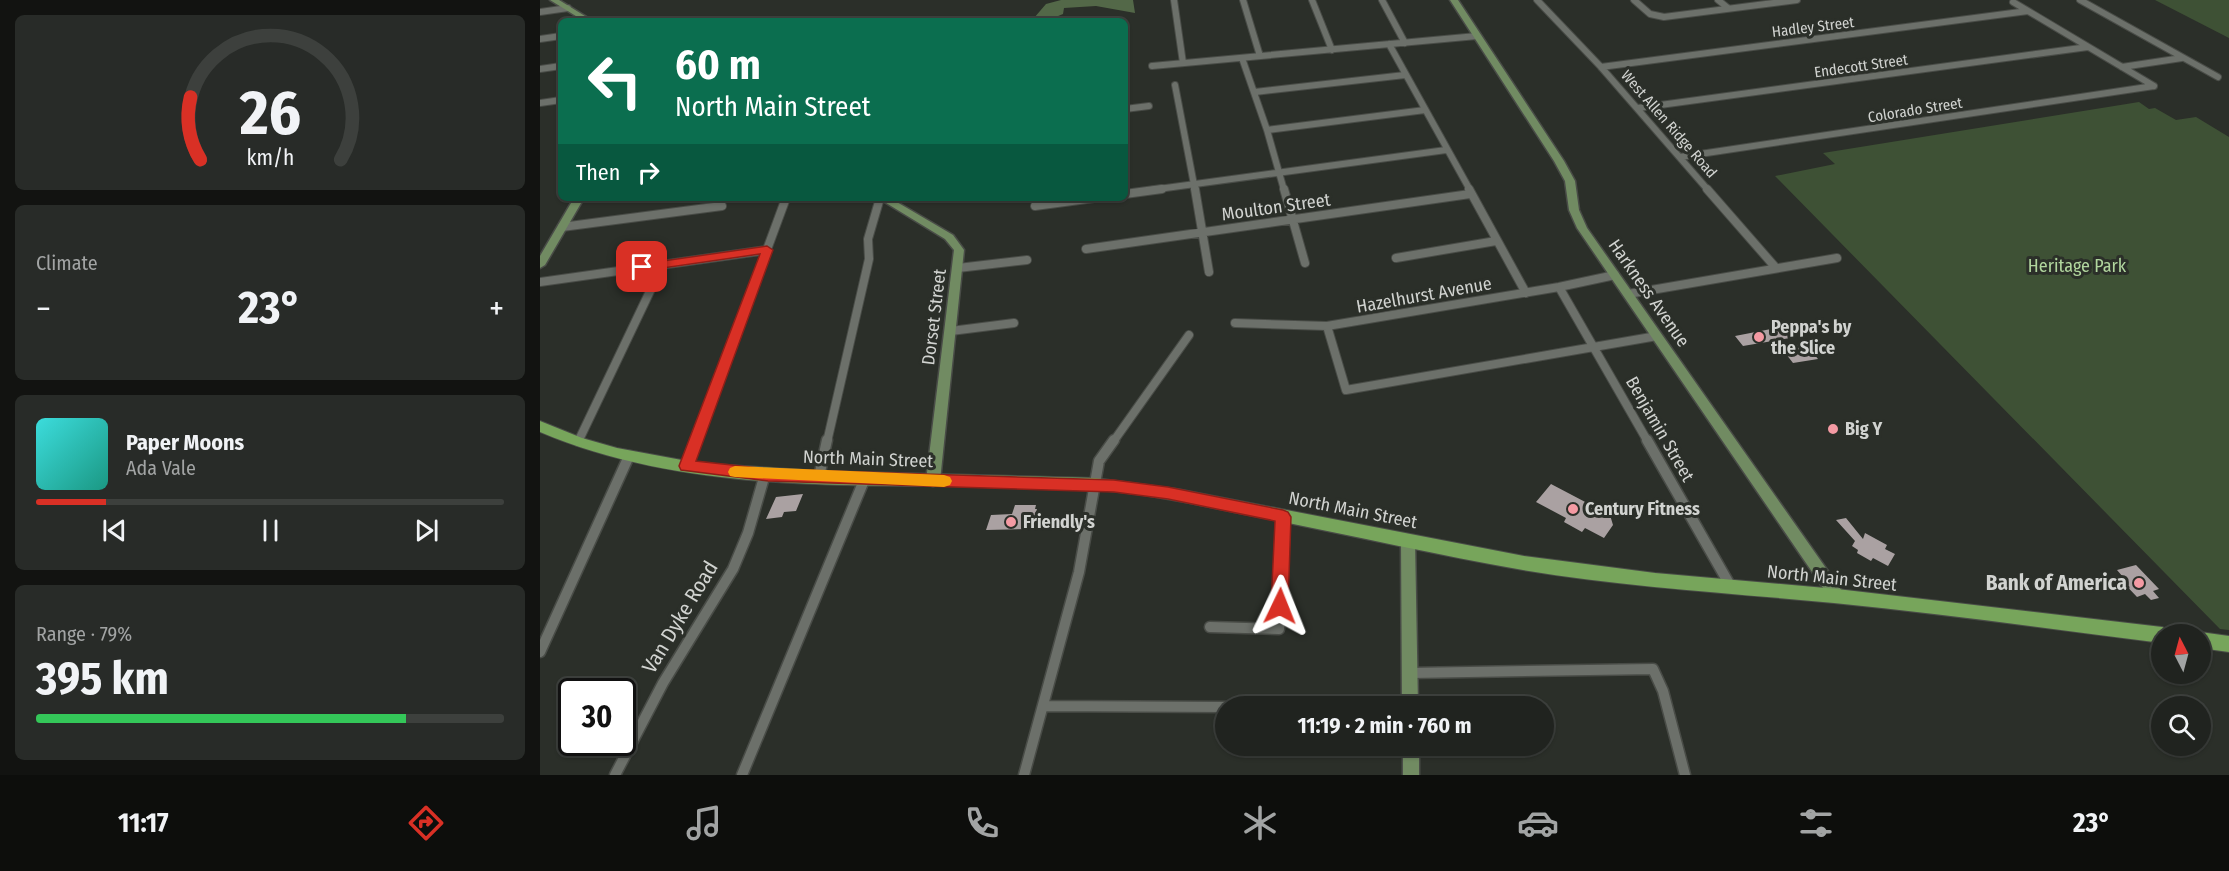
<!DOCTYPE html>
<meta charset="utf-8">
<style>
:root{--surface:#20231f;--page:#282b28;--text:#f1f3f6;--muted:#a2a4a4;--line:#3d403d;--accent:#d93025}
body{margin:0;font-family:"Fira Sans Condensed",sans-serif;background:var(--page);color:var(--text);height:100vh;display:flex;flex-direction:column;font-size:22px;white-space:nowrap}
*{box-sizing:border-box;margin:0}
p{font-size:20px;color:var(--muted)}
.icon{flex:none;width:33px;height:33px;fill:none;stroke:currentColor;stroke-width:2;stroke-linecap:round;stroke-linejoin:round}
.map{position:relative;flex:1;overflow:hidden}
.sheet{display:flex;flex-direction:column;gap:15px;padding:15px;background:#121311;width:540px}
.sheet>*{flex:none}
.banner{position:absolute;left:18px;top:18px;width:570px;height:183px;border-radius:9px;box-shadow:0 2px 4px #0004,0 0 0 2px var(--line);background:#0b6e4f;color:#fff;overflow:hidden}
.needle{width:39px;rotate:354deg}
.fabs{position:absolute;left:1611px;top:624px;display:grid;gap:12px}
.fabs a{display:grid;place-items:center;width:60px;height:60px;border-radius:50%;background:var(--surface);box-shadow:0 2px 4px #0004,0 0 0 2px var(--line);font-size:30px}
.speed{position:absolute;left:18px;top:678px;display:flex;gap:12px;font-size:30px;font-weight:700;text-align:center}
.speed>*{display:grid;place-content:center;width:78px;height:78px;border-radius:50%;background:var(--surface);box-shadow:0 2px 4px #0004,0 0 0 2px var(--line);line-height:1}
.speed .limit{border:3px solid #111;border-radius:9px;background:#fff;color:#111}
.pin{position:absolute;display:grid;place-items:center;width:51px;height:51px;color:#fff;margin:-26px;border-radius:12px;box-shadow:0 3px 9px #0006}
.me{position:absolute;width:66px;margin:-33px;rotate:2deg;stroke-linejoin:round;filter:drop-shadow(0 0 4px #0008)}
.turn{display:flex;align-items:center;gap:21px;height:126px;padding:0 18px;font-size:27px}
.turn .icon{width:78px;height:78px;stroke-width:2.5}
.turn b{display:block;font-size:42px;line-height:51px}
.then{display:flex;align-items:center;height:57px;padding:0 18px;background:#0003;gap:12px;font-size:22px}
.big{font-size:45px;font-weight:700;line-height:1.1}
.sheet .widget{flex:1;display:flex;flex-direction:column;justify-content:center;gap:9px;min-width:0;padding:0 21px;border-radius:9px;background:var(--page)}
.sheet .dial{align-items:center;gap:0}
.dial svg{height:156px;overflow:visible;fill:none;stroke:var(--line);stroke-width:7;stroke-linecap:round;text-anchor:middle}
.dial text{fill:var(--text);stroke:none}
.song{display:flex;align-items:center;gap:18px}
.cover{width:72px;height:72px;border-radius:9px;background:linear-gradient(135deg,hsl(180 70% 55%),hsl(170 70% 35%))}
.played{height:6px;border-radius:3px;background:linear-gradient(90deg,var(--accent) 15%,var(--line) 15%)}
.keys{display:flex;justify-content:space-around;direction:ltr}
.heat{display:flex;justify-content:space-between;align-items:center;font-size:33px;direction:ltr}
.charge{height:9px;border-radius:4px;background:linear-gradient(90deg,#34c759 79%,var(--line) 0)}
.trip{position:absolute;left:675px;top:696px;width:339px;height:60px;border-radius:30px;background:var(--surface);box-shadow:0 2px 4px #0004,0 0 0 2px var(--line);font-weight:700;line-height:60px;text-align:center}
.tab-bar{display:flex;height:96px;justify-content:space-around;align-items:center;background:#0d0e0c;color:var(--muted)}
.tab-bar .icon{width:42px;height:42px}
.tab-bar .active{color:var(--accent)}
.tab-bar b{font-size:27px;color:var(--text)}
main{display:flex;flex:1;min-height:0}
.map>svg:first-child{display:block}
</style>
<main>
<section class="sheet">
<div class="widget dial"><svg viewBox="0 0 100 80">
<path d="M14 69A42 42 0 1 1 86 69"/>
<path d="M14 69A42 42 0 0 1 9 37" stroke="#d93025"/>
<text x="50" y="56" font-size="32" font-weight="700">26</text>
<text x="50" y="72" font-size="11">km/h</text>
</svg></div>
<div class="widget"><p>Climate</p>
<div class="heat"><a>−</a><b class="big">23°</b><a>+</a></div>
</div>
<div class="widget">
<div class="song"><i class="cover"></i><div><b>Paper Moons</b><p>Ada Vale</p></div></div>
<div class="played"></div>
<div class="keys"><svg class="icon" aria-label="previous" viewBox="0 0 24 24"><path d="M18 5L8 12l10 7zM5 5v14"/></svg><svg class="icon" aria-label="pause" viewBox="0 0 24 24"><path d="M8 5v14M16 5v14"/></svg><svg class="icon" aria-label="next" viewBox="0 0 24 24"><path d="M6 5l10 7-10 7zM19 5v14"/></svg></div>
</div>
<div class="widget"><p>Range · 79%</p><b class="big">395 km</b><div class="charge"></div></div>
</section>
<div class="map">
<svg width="1689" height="775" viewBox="0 0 1689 775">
<rect width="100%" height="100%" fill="#2b2f29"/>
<path fill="#3e5135" d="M1615,0h74v38z
M1599,102l10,7 6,-1 21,12 20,-3 33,20v493l-9,-1 -445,-453 60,-12 -12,-11z"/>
<path fill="#536848" d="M521,0h72l2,13 -39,-7 -32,2 -1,6 -12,5 -31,2 14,-3 12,-14z"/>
<path fill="#aaa1a2" d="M1241,327l9,11 -47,8 -8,-10z
M1265,343l13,16 -25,4 -7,-9 12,-2 -5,-6z
M1011,484l59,31 3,10 -9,13 -19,-10 -3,4 -18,-10 2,-4 -30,-16z
M263,494l-7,17 -12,1 -2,5 -16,2 10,-22z
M475,505h21l-1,4h2l-6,20 -45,1 5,-15 21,-1z
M1306,518l17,21 2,-6 22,12 -2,4 10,5 -7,12 -15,-8 -2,3 -14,-8 1,-3 -6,-4 3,-5 -19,-21z
M1596,565l23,24 -6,2 6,7 -8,2 -6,-6 -8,3 -18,-19 4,-1 -6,-7z"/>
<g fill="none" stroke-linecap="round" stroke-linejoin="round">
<defs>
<path id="street-far2" d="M634,0l9,63
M703,0l17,56
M772,0l20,50
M842,0l23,43
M997,0l64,67 107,123
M1094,0l16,14 14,3 133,-17
M1178,0l10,8
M1540,0l138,77
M1473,2l141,84
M0,12l28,-4
M0,39l21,-3
M849,44l81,146
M702,58l25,72 17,60
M612,66l325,-30
M1061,67l427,-56
M1582,67l60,-9
M0,69l21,-3
M635,85l20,105
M715,92l150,-17
M0,103l21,-3
M1098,108l450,-61
M585,109l24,-3
M727,130l158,-20
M1140,157l474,-71
M611,190l295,-40"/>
<path id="street-far1" d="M655,189l14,83
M744,189l21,74
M929,189l57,104
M1167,189l69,79
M585,194l37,-5
M495,206l59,-8
M22,227l160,-21
M546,249l384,-55
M856,258l100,-17
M418,268l69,-8
M0,282l227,-32
M1019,287l89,155
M1088,294l209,-36
M695,323l92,3 232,-39 56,-12
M787,326l19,64 311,-54
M411,331l63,-8
M38,442l85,-178
M156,442l90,-244
M287,442l42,-183 -1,-20 12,-41
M573,442l76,-107"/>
<path id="street" d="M1107,440l84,147
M147,466l9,-26
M279,477l8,-37
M670,627l69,2 4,-112
M0,652l89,-196
M870,673l243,-4 10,22 22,84
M503,706l183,1
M75,775l48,-92 70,-114 15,-36 17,-59
M202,775l123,-297
M484,775l55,-203 20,-111 15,-21"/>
<path id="secondary" d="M10,0h9l34,21h-9z
M910,0h8l106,161 11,20 4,29 8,18 255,363 2,5 -2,5 -5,1 -5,-1 -255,-373 -8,-18 -4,-29 -11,-20z
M34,198h10l-39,67 -5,3v-12z
M338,198h12l63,37 11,15 -24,231 -2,4 -5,1 -5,-1 -2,-4 28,-231 -9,-11z
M868,535l5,2 2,4 3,165h-16l-1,-165 2,-4z
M863,746h16v29h-16z"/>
<path id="primary" d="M0,421l42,17 35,10 81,15 123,8 274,7 83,11 346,67 131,17 182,16 325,38 6,3 2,4h-8v9c-109,-14 -218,-29 -328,-40 -104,-10 -208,-16 -311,-33 -92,-16 -183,-37 -275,-55 -51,-10 -102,-22 -154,-25 -182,-12 -383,15 -554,-58z
M1660,632l29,4v16l-29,-4v-14h-6z"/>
</defs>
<use href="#street-far2" stroke="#494c47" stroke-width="8"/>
<use href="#street-far1" stroke="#494c47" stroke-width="10"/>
<use href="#street" stroke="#494c47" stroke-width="13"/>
<use href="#secondary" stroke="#494c47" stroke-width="3"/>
<use href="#primary" stroke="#494c47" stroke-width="2"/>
<use href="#street-far2" stroke="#6c706a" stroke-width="6"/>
<use href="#street-far1" stroke="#6c706a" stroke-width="8"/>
<use href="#street" stroke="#6c706a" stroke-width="10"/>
<use href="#secondary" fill="#718b62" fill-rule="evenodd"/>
<use href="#primary" fill="#77a55b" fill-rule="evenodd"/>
</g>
<path fill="#d93025" stroke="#8d1f18" stroke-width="1.5" d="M227,246l6,4 -77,211 72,8 346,11 54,7 115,23 5,2 3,5 -3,89 -3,6 -5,2 -6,-2 -3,-6 4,-85 -107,-22 -54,-7 -346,-11 -87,-11 -2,-4 81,-212 -118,17 -6,-4 6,-3z"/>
<path fill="#f59e0b" d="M195,466l209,9 6,2 2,4 -2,4 -6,2 -209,-10 -5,-1 -2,-4 2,-4z"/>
<g fill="#f49aa3" stroke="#2b2f29" stroke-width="2">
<circle cx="1219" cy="337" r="6"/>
<circle cx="1293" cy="429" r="6"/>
<circle cx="1033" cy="509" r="6"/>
<circle cx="471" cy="522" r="6"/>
<circle cx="1599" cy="583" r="6"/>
</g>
<g text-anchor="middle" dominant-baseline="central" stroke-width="6" stroke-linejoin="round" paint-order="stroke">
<g font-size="15" fill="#d1d3d0" stroke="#2b2f29">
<text transform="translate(1273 27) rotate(-7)">Hadley Street</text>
<text transform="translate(1321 66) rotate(-8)">Endecott Street</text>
<text transform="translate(1375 110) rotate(-9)">Colorado Street</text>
<text transform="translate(1129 124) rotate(49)">West Allen Ridge Road</text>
</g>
<g font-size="18" fill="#d1d3d0" stroke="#2b2f29">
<text transform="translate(736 207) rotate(-8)">Moulton Street</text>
<text transform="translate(1109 293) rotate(55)">Harkness Avenue</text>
<text transform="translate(884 295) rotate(-10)">Hazelhurst Avenue</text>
<text transform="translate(394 317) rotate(-83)">Dorset Street</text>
<text transform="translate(1120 429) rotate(60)">Benjamin Street</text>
<text transform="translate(328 459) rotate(2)">North Main Street</text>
<text transform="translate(813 510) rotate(11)">North Main Street</text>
<text transform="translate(1292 578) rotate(6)">North Main Street</text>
</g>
<g font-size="18" fill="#b1d69e" stroke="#2b2f29">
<text x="1537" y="266">Heritage Park</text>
</g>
<g font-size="18" font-weight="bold" fill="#d1d3d0" stroke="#2b2f29" text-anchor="start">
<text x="1231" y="327">Peppa's by<tspan x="1231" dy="21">the Slice</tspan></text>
<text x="1305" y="429">Big Y</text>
<text x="1045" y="509">Century Fitness</text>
<text x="483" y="522">Friendly's</text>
</g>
<g font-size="21" font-weight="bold" fill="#d1d3d0" stroke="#2b2f29" text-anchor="end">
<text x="1587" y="583">Bank of America</text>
</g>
<g font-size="21" fill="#d1d3d0" stroke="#2b2f29">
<text transform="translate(140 617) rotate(-59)">Van Dyke Road</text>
</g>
</g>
</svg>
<div class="fabs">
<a><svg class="needle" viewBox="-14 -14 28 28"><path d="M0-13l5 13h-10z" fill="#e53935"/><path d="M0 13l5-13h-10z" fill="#a2a4a4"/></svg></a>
<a><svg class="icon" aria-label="search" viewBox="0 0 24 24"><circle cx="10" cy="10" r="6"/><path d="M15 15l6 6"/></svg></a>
</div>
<div class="speed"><div class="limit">30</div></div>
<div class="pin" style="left:102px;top:267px;background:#d93025"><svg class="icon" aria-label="arrive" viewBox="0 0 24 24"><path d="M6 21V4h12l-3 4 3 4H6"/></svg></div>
<svg class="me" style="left:740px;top:606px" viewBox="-20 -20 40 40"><path d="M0-17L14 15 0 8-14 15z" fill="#d93025" stroke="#fff" stroke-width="4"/></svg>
<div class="trip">11:19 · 2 min · 760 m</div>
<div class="banner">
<div class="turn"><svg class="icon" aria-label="left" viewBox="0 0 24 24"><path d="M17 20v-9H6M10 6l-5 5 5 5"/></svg><div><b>60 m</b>North Main Street</div></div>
<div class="then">Then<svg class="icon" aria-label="right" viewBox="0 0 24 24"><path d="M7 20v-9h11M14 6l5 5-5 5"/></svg></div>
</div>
</div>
</main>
<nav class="tab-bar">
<b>11:17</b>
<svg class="icon active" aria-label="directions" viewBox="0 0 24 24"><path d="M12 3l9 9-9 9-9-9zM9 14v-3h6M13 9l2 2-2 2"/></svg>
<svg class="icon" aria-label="music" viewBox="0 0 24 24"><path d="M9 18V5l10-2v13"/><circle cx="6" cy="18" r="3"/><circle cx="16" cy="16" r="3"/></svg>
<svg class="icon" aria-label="phone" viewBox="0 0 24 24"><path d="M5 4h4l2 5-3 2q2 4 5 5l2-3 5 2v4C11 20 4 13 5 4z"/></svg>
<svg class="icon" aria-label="climate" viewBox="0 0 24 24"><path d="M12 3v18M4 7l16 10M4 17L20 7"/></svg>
<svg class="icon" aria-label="car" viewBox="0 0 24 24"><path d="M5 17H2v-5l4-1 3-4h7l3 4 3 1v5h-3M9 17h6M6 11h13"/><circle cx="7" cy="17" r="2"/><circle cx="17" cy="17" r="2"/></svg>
<svg class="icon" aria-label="filters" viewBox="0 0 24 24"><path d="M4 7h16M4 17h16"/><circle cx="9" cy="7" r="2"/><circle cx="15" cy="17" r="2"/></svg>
<b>23°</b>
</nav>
